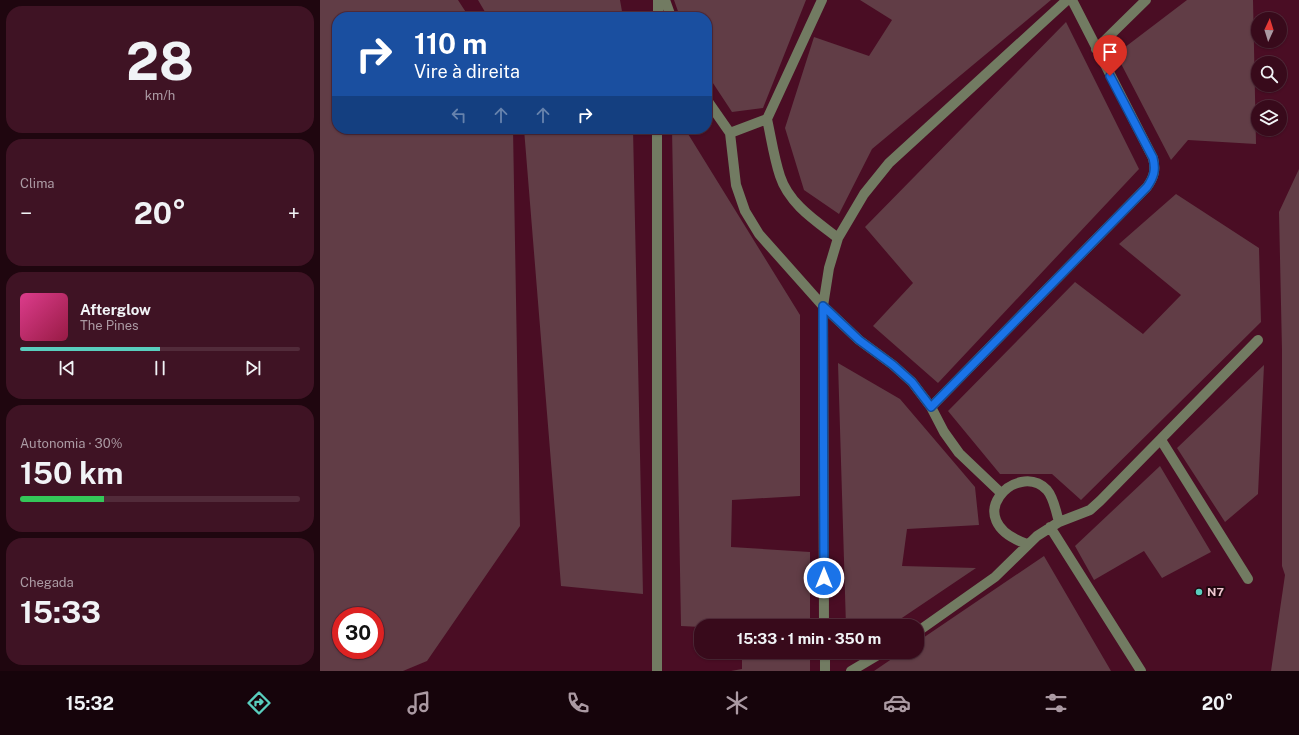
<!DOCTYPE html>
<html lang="pt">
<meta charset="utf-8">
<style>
:root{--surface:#380a1b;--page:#3f1324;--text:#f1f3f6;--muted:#ab9aa3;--line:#522b3a;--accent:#59cebe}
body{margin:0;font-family:"Public Sans",sans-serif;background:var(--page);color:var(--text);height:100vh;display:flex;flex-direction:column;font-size:15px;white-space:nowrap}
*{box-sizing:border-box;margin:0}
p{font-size:13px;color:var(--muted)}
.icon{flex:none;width:22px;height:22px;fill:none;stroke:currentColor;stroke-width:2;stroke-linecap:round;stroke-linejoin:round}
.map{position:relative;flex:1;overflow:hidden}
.details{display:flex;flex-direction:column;gap:6px;padding:6px;background:#1f060f;width:320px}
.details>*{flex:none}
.top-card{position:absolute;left:12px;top:12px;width:380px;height:122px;border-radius:16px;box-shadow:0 1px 3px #0004,0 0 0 1px var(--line);background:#1a4fa0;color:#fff;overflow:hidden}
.needle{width:26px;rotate:4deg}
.controls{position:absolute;left:931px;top:12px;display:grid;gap:8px}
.controls a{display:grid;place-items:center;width:36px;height:36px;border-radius:50%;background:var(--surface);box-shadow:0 1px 3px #0004,0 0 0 1px var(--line);font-size:20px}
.speed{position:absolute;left:12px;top:607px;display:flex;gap:8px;font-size:20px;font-weight:700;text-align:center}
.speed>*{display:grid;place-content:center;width:52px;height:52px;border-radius:50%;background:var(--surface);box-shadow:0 1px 3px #0004,0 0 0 1px var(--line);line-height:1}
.speed .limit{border:6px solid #d22;background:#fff;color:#111}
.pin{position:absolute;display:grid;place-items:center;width:34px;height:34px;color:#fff;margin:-41px -17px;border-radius:50% 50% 50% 0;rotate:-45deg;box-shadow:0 0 4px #0007}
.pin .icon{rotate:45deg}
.me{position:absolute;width:44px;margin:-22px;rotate:0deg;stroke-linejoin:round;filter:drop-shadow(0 0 3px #0008)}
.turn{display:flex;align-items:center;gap:14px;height:84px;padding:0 16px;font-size:18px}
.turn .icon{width:52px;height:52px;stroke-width:2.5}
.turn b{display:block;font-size:28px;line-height:34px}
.lanes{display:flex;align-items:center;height:38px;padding:0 16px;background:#0003;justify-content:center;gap:20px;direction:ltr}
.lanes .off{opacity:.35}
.big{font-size:30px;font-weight:700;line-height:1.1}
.details .tile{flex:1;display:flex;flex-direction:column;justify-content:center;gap:6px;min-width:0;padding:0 14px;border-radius:16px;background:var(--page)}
.details .dial{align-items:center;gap:0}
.dial b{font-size:52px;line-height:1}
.song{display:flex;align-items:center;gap:12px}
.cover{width:48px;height:48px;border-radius:6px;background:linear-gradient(135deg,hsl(330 70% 55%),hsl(340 70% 35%))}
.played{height:4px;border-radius:2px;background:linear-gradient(90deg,var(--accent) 50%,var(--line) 50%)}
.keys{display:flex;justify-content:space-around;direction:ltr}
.heat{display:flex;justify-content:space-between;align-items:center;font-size:22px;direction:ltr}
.charge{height:6px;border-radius:3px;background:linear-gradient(90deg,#34c759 30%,var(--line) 0)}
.trip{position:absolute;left:374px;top:619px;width:230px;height:40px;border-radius:16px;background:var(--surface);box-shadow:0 1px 3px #0004,0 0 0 1px var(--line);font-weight:700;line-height:40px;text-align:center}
.tabs{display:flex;height:64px;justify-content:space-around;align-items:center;background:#16040b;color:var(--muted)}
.tabs .icon{width:28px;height:28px}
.tabs .on{color:var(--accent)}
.tabs b{font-size:18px;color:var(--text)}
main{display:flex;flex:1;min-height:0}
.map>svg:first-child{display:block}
</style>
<main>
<section class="details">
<div class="tile dial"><b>28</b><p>km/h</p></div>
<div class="tile"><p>Clima</p>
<div class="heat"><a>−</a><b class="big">20°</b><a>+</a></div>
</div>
<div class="tile">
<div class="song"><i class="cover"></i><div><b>Afterglow</b><p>The Pines</p></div></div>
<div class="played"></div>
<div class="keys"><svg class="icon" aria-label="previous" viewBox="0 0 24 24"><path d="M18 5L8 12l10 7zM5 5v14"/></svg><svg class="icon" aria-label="pause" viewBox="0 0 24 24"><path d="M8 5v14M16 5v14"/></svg><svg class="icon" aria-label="next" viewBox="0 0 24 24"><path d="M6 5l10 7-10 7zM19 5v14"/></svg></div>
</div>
<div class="tile"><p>Autonomia · 30%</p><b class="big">150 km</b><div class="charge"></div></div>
<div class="tile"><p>Chegada</p><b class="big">15:33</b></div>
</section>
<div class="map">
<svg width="979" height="671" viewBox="0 0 979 671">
<rect width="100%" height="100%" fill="#4a0d24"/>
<path fill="#613d46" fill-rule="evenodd" d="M0,0h138l11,17h-132v112h176l7,397 -93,135 -24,10h-83zM21,616h34v34h-34z
M158,0h142l3,17h-135z
M354,0h132l-43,108 -31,4 -25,-38v-57h-27z
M540,0h191l-179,149 -33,65 -35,-24 -19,-62 29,-91 55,19 23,-36z
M867,0h66l3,144 -68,-4 -17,20 -55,-106z
M746,22l73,147 -201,214 -65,-57 40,-43 -48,-56z
M204,129h109l10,465 -82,-8z
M352,129h13l115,186v181l-68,4 -1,47 79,5v74h-109v1l-20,-1z
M979,169v502h-28l14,-96 -3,-9v-216l-3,-138z
M856,194l83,54 2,74 -180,178 -29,-26h-52l-52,-63 127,-129 68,52 38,-39 -62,-51z
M518,363l62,36 75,88 4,38 -72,4 -5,37 74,2 -86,58h-44z
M944,365l-6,129 -33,28 -48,-74z
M840,466l51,86 -49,26 -18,-27 -50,29 -19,-34z
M724,556l67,115h-237l28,-19h15v-10z
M422,652h68v19h-79l11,-2z"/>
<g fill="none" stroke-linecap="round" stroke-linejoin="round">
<path stroke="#727b62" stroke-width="10" d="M345,0l6,17
M338,17v-17
M776,49l50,-49
M387,100l23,33 6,52 9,26 14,23 64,72 36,34 34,25 19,17 19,25 13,25 15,21 42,40
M447,119c4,18 7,39 13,57 9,28 36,45 58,62
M410,133l37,-14 55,-119
M611,407l216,-220c7,-10 9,-17 6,-29l-81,-158
M841,440l87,139
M730,527l91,144
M707,544c-70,-24 -10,-85 20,-54 7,8 9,22 12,32
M504,626l-1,-320 6,-38 9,-30 26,-44 25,-31 178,-163
M597,632l78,-55 42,-41 22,-14 31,-12 10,-9 158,-161
M505,652v19
M337,671v-542
M531,671l32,-19"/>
</g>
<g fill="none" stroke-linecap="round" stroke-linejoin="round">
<defs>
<path id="route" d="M504,578l-1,-272 36,34 34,25 19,17 19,25 216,-220c7,-10 9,-17 6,-29l-43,-82"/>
</defs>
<use href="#route" stroke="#114b97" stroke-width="10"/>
<use href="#route" stroke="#1a73e8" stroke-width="7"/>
</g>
<circle fill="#59cebe" stroke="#21070f" stroke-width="1.5" cx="879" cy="592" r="4"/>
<g text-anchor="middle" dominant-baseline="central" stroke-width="4" stroke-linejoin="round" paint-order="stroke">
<g font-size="12" font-weight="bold" fill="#efc7d0" stroke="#21070f" text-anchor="start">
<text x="887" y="592">N7</text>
</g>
</g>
</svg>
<div class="controls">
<a><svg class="needle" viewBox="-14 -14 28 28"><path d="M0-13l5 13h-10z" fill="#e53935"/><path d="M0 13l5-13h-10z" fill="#ab9aa3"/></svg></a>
<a><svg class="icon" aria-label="search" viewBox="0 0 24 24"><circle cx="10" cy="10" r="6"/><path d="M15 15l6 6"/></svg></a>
<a><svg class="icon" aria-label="layers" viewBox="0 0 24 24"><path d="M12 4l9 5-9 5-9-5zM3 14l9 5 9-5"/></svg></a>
</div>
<div class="speed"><div class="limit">30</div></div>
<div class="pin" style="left:790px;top:76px;background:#d93025"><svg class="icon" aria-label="arrive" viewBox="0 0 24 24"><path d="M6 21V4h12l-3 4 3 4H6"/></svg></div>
<svg class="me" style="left:504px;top:578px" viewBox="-20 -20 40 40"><circle r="17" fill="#1a73e8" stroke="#fff" stroke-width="3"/><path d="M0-11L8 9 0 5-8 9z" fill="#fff"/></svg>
<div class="trip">15:33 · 1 min · 350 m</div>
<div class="top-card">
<div class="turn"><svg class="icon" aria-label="right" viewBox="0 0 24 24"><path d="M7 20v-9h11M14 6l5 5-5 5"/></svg><div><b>110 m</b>Vire à direita</div></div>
<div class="lanes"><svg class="icon off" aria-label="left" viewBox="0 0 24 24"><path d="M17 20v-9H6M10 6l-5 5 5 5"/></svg><svg class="icon off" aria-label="ahead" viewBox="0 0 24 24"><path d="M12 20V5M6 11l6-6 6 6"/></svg><svg class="icon off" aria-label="ahead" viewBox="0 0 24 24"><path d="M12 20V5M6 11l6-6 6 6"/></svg><svg class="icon" aria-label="right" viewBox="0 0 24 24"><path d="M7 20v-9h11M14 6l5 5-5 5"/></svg></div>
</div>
</div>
</main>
<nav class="tabs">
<b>15:32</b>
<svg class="icon on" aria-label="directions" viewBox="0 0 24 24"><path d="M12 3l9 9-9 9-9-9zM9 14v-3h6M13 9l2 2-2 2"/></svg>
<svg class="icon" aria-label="music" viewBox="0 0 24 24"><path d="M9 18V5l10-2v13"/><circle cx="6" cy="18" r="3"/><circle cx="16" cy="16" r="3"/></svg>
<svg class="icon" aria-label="phone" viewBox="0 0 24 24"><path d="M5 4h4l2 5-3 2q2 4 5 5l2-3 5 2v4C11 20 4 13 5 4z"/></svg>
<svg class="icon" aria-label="climate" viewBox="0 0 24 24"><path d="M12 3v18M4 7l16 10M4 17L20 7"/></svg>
<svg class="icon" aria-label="car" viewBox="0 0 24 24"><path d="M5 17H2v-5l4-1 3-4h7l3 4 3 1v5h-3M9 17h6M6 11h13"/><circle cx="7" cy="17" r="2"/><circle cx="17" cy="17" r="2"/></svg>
<svg class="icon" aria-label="filters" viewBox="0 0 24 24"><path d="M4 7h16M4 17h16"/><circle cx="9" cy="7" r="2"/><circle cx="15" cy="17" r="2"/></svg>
<b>20°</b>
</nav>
